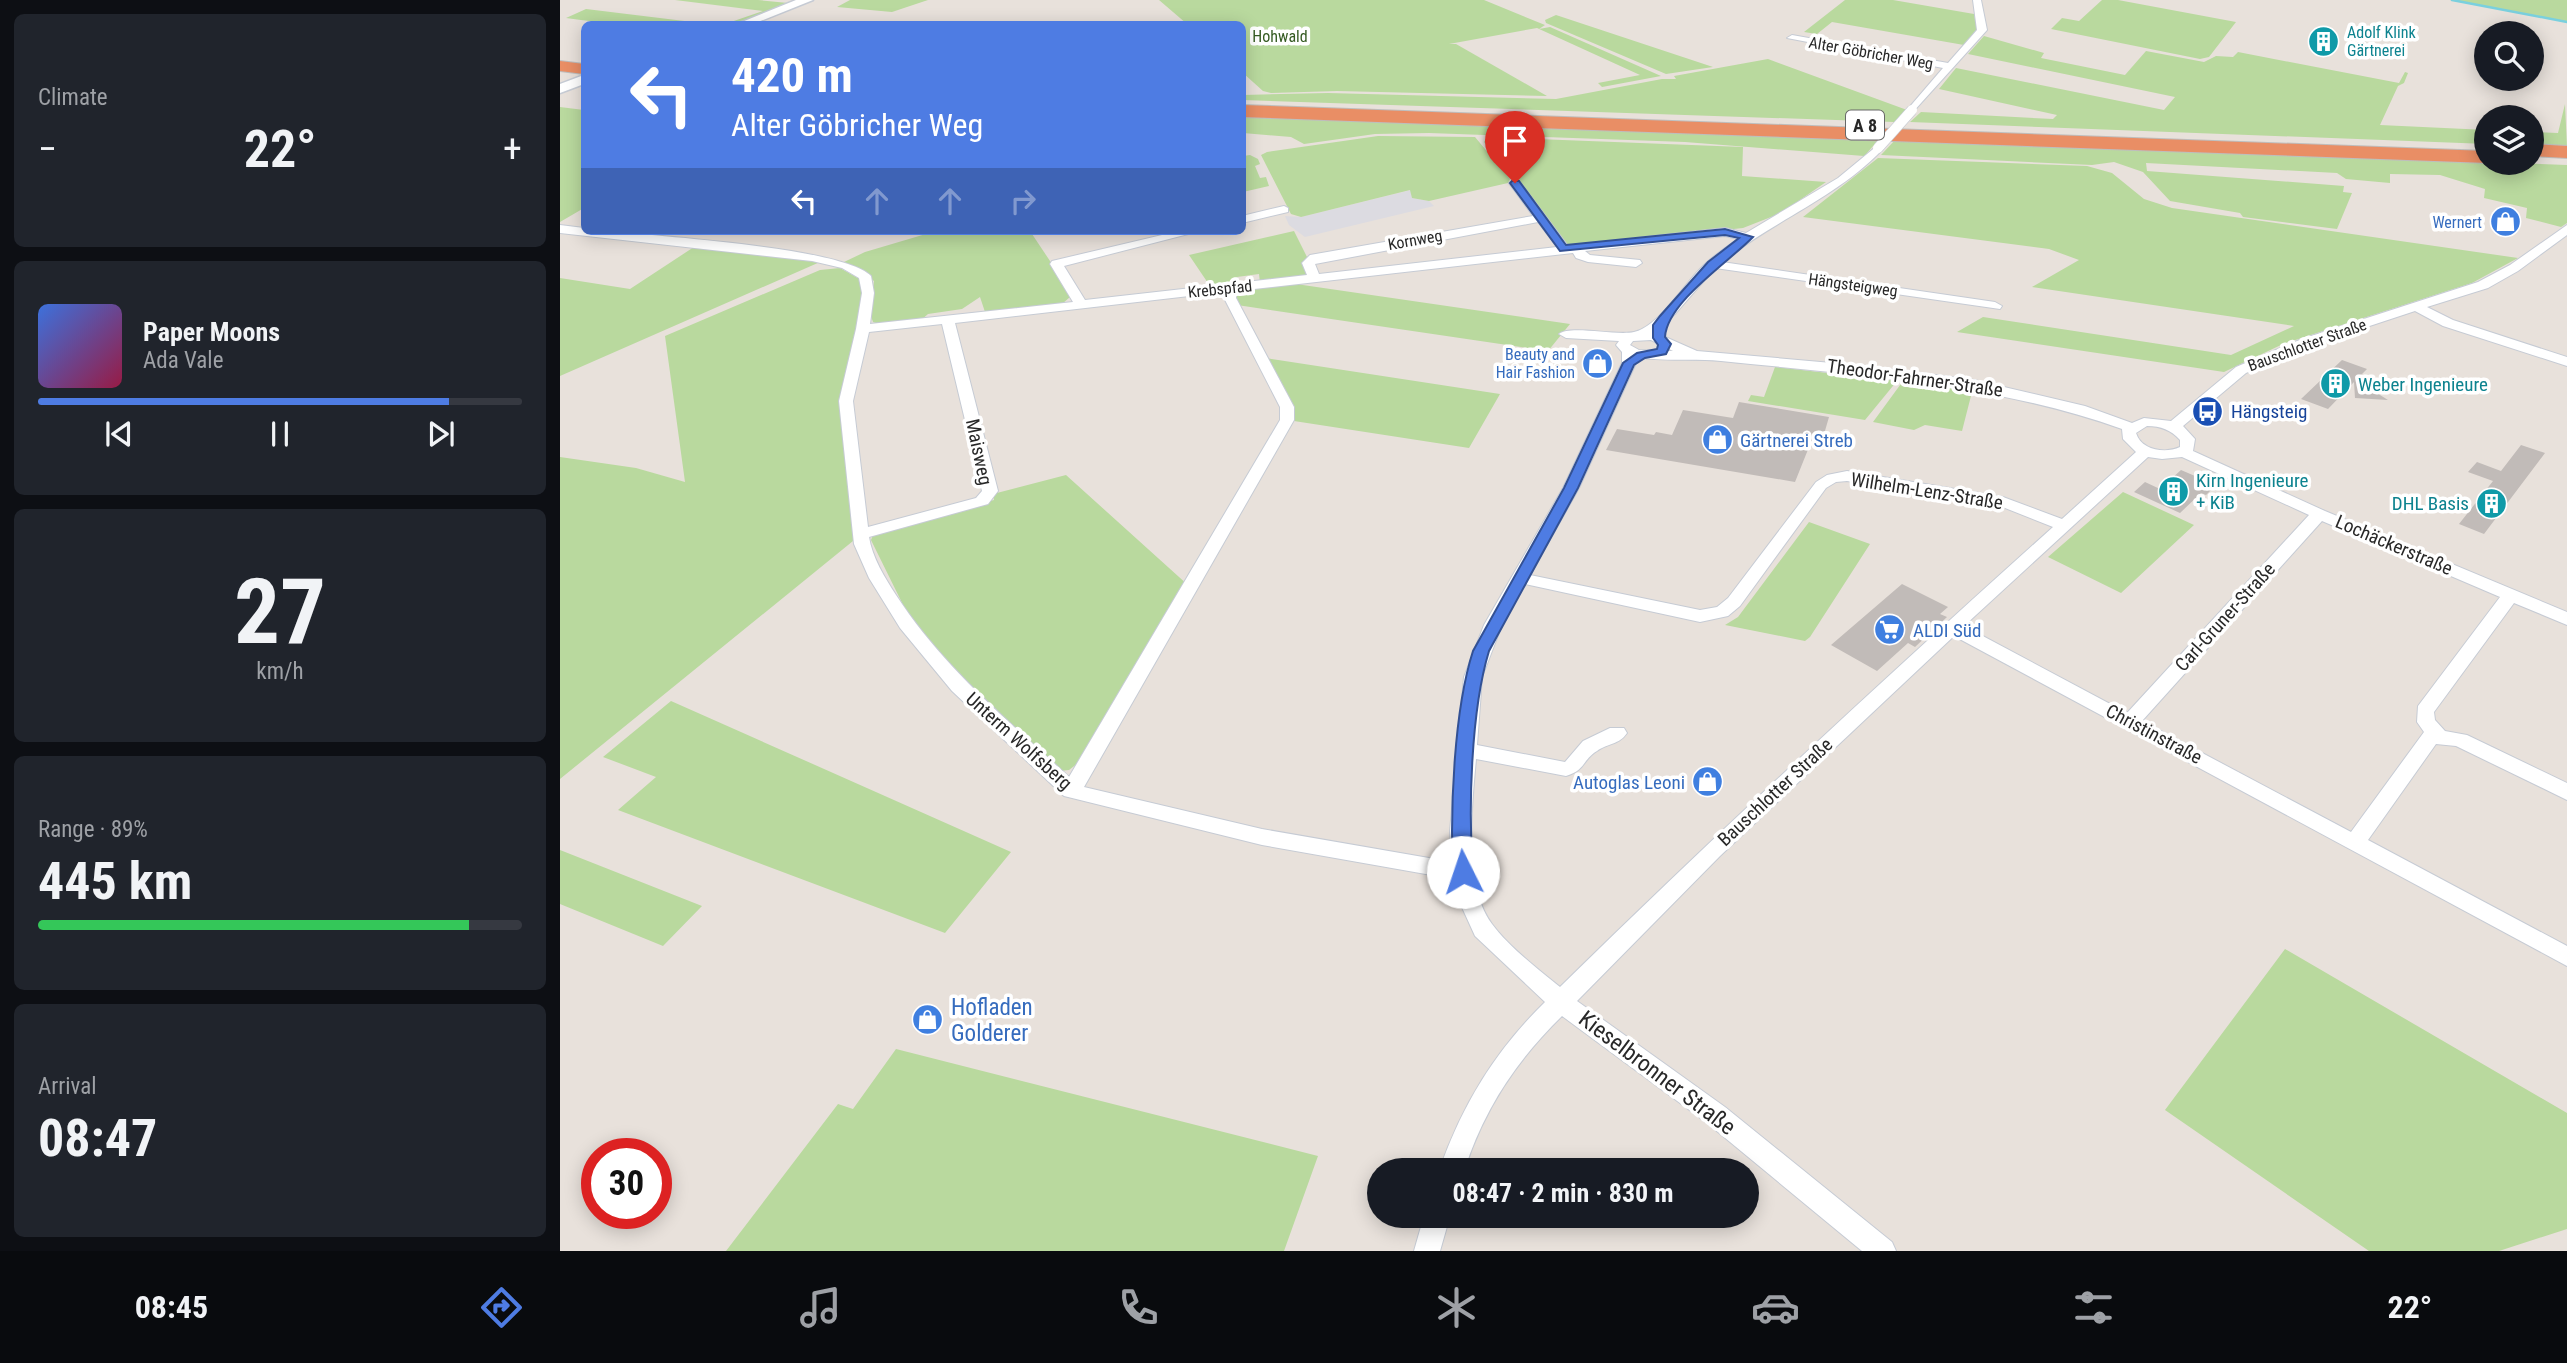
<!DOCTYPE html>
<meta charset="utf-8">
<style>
:root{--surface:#171b24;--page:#20242c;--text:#f1f3f6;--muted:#9ea1a6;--line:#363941;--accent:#4e7ce3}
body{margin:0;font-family:"Roboto Condensed",sans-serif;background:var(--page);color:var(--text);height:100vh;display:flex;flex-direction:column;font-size:26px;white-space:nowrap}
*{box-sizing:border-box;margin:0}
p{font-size:23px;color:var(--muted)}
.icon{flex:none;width:38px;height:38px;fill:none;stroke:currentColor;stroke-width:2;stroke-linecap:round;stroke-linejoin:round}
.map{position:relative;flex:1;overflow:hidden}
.sheet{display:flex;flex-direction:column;gap:14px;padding:14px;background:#0d0f14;width:560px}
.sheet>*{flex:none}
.hud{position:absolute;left:21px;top:21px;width:665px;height:214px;border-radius:10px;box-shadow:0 4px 18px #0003;background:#4e7ce3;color:#fff;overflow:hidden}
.controls{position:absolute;left:1914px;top:21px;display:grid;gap:14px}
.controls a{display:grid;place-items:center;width:70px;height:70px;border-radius:50%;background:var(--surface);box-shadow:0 4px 18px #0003;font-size:35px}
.speed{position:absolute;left:21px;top:1138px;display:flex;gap:14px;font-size:35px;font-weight:700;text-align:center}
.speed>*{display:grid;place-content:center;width:91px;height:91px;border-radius:50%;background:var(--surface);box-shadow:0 4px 18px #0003;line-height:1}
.speed .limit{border:10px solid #d22;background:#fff;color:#111}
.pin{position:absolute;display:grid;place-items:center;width:60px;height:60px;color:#fff;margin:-72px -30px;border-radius:50% 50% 50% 0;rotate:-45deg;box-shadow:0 0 7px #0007}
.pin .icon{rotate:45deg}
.me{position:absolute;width:77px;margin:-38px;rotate:356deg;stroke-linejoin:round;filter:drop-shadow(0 0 5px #0008)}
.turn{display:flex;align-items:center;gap:24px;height:147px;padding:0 35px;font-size:32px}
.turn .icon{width:91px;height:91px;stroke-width:2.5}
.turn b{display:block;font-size:49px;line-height:60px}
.lanes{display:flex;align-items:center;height:66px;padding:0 35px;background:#0003;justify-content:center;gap:35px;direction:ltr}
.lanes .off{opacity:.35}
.big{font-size:52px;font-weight:700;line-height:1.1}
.sheet .tile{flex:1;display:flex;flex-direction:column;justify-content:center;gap:10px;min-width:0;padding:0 24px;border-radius:10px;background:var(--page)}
.sheet .dial{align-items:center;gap:0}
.dial b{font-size:91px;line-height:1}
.song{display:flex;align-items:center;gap:21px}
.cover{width:84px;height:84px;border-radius:10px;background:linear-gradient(135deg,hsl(220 70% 55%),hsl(340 70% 35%))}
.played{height:7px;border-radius:4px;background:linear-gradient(90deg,var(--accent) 85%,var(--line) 85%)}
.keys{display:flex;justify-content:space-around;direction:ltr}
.heat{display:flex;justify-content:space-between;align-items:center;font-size:38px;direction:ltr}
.charge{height:10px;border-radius:5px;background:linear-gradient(90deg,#34c759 89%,var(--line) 0)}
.trip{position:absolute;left:807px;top:1158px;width:392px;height:70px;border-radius:35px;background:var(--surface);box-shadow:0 4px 18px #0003;font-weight:700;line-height:70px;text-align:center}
.tab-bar{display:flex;height:112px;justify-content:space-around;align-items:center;background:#090b0e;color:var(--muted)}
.tab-bar .icon{width:49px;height:49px}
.tab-bar .current{color:var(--accent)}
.tab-bar b{font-size:32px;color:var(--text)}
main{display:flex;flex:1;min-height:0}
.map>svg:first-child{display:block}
</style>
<main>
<section class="sheet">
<div class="tile"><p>Climate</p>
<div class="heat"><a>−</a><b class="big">22°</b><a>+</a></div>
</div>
<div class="tile">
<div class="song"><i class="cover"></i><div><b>Paper Moons</b><p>Ada Vale</p></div></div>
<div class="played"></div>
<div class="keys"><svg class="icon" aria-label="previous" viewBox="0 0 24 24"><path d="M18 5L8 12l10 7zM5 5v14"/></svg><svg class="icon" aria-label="pause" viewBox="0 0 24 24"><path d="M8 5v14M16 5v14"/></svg><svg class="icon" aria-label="next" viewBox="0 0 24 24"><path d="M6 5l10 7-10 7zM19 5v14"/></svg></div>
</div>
<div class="tile dial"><b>27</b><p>km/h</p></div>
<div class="tile"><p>Range · 89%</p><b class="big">445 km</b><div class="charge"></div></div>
<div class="tile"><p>Arrival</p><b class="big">08:47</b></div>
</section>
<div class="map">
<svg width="2007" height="1251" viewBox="0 0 2007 1251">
<rect width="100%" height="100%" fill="#e8e1db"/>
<path fill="#dcdbe1" d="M851,190l1,8 17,3 5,5 -129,31 -16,-12 -4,-9 16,1z"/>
<path fill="#b9d99e" d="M115,0h83l30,3c-17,13 -42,21 -63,21l38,-13z
M290,0h78l-36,12 -55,-5z
M599,0h325l61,25 -6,4 11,-2 111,49 -59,11 -4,-4 42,-8 -103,-47 -88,16h7l91,52 -210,-5 -66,2 -8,-2 -20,-18 -1,-49h-55z
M1285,0h48l81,14 3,16 -13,15 -132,-23 -15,12 -13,-2z
M1542,0h16l118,22 -27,35 -9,2 -149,-30 11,-11 17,3z
M1890,0h117v22z
M26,9l123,15c-49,1 -95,1 -143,-6z
M996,15l157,52 -47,7 -120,-51 -1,-3z
M1424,36l60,17 -3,5 84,17 21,-24 58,11 12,-6 17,1 5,-5 161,31 6,-11 3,1 -4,10 -6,3 -18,39 107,5v14l-577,-22 11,-10 132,7 4,-4 -118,-26 17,-21 208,42 11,-13 -207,-43z
M1208,59l139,51 -13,12 -651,-22v-5l85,-2 228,6 106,-20h14l-2,-3z
M2005,104l2,43 -35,-1v-14l26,1z
M0,107l24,3v98l-24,14z
M683,116l637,22 -13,15 2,1 -5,2 -179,-14 -256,-9 -54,1 -71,10 -13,-7 -48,-4z
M818,136l97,1 35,42 -2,4 -79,18 -17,-3 -2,-8 -109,27 -10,-3 -30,-59 6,-3z
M927,137l256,10 -1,29 84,6 -45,31 -38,15 -175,19 -14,-13 -70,-92z
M1336,139l671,26v58l-6,4 -35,-9 1,-10 -43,-10 1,-9 -45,-14 -50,-1v9l-44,-4 -9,-6 -191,-10 1,8 197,15 -1,6 9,1 -15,36 -94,-12 -3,-4 -70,-12 -27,-29 -29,-10 -22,3 -211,-10z
M690,155l8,4 2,5 -5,2 5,12 6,-1 3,9 -26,6v-36z
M1318,158l209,8 25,7 32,26 28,9 346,50 -46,25 -189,61 -59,28 -267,-40 26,-15 248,38 63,-29 -262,-39 47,-27 -30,-11 -246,-32z
M376,231h94l36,54 4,12 -8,7 -77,8 -5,-15 -18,12 -34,5 -8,7 -41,3 -6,-2 -3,-9 4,-32 -16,-13 -14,-6 21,-10z
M734,231l14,28 1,15 -4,3 -45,6 -1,-9 -22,3 3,8 -28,4 -23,-34z
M137,245l123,17 -260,114v-98l70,11z
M280,268l23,13v29l-23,95 15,120 -2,16 -293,238v-322l76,11 49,14 -20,-146 155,-66z
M729,283l281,41 -22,27 -311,-46 -2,-8 8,-8z
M705,358l235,36 -31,54 -175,-27 -1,-11z
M1215,367l122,14 -32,39 -117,-19 3,-6 13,2z
M1343,381l69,11 -10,39 -37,-6 -11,5 -41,-8z
M506,475l123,111 -111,177 -9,7 -10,1 -91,-85 -58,-67 -39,-79 3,-7 14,-6 106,-27 -1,-6z
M1563,492l71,33 -73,68 -73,-36z
M1249,522l61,22 -60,93 -5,4 -80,-16 13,-8z
M111,701l340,151 -66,81 -327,-123 38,-33 -53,-20z
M0,850l142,56 -39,40 -103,-42z
M1725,949l282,164v116l-68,22h-130l-204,-141z
M336,1049l422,107 -34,95h-558l112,-147 15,5z"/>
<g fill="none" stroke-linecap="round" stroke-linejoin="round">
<path stroke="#7ad0de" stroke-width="2.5" d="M1892,0l115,22"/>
</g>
<path fill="#c1bbb8" d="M1782,360l25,9 -11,11 32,20 -33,-2 -1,-16 -26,27 -27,-10z
M1179,402l90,15 -9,31 -11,-1 -14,35 -189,-32 11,-21 37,6 2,-3 16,3 11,-25 50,8z
M1961,445l24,8 -61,81 -25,-10 34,-43 -25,-9 9,-10 24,9z
M1621,470l35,15 -10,10 -5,-2 -21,20 -46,-21 11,-10 15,7z
M1342,584l46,23 -8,7 7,3 -32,30 -7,-4 -31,28 -46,-26z"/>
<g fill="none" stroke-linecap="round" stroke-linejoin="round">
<defs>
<path id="street" d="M1413,0h8l6,30 -75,83 -5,-3 36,-42 -156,-30 5,-3 156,28 29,-33z
M1318,145l5,3 -1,2c-46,48 -109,71 -160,112l273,40 7,4 -2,3 -285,-41 -40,46 -21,18 43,19 169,15 108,14 111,26 47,17 12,-5 27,3 65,-54 66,-28 176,-57 32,-17 57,-40v10l-49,36 -30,17 -61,19 26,13 114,37v9l-124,-40 -28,-15 -103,34 -66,28 -63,53 12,13 -2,12 132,60 242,101v13l-53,-22 -80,109 1,8 10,11 22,4 100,48v17l-111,-54 -20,-2 -68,96 199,106v20l-613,-330 -234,220 -143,145 148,106 167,135 4,9h-34l-155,-128 -145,-107c-46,45 -78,93 -98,155h-25c23,-66 56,-120 106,-169l-70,-66 -15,-33 -6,-24 -192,-34 -198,-49 -112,-105 -52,-63 -31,-50 -15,-34 -15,-143 17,-72 6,-36 -3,-15 -17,-10 -30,-7 -252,-28v-8l24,3v3h26c50,6 232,16 261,45l3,17 -4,31 203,-22 -23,-38 2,-3 127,-30h21l-136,35 21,34 222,-25 -5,-12 8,-8 223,-39 -24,-33 6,-3 4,1 49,65 157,-18 21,5 92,-55zM978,222l19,25 -238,27 -4,-10zM1165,236l13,3c-13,9 -27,18 -38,30 -18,18 -42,58 -66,63 -18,4 -64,-7 -75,2l7,4 53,3 -3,4 6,7v11l-59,125 -79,137 -20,52 -14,154 2,31 -190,-33 -178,-42 210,-367v-13l-58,-109v-7l337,-38 3,5 12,4 48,5 6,-4 -2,-3 -50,-5 -5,-4zM664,292v6l56,109v13l-211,357c-62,-57 -127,-111 -173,-182 -11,-17 -24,-38 -27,-58l119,-33 10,-13 -43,-168zM382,324l40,167 -6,7 -108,29 -15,-126 16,-69zM1091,340l22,11 -34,-1 -9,-5 3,-4zM1076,357c28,5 56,1 85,4 136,14 271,22 401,68l1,10 13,13 -74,67 -59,-22 -156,-26 -20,4 -11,7 -88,116 -11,9 -17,3 -170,-35 49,-87 57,-125zM1587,426c14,0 24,4 33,14v7c-15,7 -39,3 -44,-14zM1588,457l14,2 20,-2 127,58 -182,198 -163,-87zM1287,481l153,25 53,21c-167,150 -332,302 -493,460 -21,-17 -52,-41 -68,-63 -30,-40 -20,-118 -16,-165l90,17c20,-6 16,-16 31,-25 11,-8 22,-6 30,-18l-3,-5h-14l-27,13 -18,21 -88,-17 5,-68 20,-52 23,-41 175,38 28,-6 12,-10 86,-118 10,-6zM1762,521l178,76 -82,109 -1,16 7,10 -73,100 -209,-111z
M724,206l4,2v4l-46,11v-7z
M864,1216h26l-10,35h-26z"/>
<path id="secondary" d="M236,0h17l-60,24h-16z
M24,75v9l-24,9v-9z"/>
<path id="highway" d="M0,61l24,3v10l-24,-3z
M682,105l1245,46 1,12 -1246,-46z
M1972,144l35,2v12l-35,-2z"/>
</defs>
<use href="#street" stroke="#c6cbd4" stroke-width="2"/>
<use href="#secondary" stroke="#c6cbd4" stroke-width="3"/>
<use href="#highway" stroke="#bebebe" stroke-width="2"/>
<use href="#street" fill="#fff" fill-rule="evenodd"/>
<use href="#secondary" fill="#fff" fill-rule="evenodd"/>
<use href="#highway" fill="#e98e65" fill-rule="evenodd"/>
<defs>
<path id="street-bridge" d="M1318,148l34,-38"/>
</defs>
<use href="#street-bridge" stroke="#c6cbd4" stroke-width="11" stroke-linecap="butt"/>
<use href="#street-bridge" stroke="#fff" stroke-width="10"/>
</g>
<path fill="#4e7ce3" stroke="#335194" stroke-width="2" d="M952,181h7l47,64 159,-16 28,8c-23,24 -86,65 -88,100l6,7 -5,10 -21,4 -11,7 -56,123 -89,163c-18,59 -21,159 -16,221l-3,6h-14l-3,-6c-3,-63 1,-162 20,-221l91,-163 59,-125 14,-10 20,-4 1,-4 -5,-7v-13l7,-9 48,-54 31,-24 -14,-3 -165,16 -50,-68z"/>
<defs>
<symbol id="building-disc" viewBox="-11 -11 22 22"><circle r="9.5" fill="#0f9aa8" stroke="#fff"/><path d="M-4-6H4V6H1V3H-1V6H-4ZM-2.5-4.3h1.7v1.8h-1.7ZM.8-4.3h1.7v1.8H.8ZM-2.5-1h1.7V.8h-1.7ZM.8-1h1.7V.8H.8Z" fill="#fff"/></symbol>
<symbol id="shop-disc" viewBox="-11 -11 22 22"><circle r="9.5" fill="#3f7fe0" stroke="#fff"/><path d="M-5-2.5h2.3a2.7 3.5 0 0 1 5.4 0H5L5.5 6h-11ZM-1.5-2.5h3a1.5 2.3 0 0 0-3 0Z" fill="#fff"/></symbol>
<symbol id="bus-disc" viewBox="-11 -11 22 22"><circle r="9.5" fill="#1a4fb4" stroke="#fff"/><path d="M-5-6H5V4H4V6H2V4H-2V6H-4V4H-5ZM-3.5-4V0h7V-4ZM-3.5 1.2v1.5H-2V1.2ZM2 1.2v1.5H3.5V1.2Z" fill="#fff"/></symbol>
<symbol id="supermarket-disc" viewBox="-11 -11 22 22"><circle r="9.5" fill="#3f7fe0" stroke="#fff"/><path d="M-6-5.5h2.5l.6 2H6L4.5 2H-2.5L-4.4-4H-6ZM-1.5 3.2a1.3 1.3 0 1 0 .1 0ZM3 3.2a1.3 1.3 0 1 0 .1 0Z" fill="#fff"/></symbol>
</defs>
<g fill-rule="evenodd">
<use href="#building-disc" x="1746" y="24" width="35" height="35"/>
<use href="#shop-disc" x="1928" y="204" width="35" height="35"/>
<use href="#shop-disc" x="1020" y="346" width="35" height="35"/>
<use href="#building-disc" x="1758" y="366" width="35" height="35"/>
<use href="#bus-disc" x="1630" y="394" width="35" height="35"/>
<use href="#shop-disc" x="1140" y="422" width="35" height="35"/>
<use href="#building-disc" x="1596" y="474" width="35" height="35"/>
<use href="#building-disc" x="1914" y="486" width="35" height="35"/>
<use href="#supermarket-disc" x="1312" y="612" width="35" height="35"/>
<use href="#shop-disc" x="1130" y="764" width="35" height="35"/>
<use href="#shop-disc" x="350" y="1002" width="35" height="35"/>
</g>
<g text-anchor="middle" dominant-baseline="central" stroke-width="7" stroke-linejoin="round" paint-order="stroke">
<g font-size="16" fill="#0d838f" stroke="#fff" text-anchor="start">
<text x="1787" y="32">Adolf Klink<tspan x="1787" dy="18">Gärtnerei</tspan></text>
</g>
<g font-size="16" fill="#355b22" stroke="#fff">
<text x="720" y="36">Hohwald</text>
</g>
<g font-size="16" fill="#282828" stroke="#fff">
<text transform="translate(1311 53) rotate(10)">Alter Göbricher Weg</text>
<text transform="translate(855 240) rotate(-10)">Kornweg</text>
<text transform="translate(1293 285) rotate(8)">Hängsteigweg</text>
<text transform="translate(660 289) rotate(-6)">Krebspfad</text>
<text transform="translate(1747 345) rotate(-20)">Bauschlotter Straße</text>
</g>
<g font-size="16" fill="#366cbe" stroke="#fff" text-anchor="end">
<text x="1922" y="222">Wernert</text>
<text x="1015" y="354">Beauty and<tspan x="1015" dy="18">Hair Fashion</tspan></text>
</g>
<rect fill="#fff" stroke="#686868" stroke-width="2" x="1286" y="110.5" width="38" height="29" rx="5"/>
<g font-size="18" font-weight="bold" fill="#282828">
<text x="1305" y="125">A 8</text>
</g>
<g font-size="19" fill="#282828" stroke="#fff">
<text transform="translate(1355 378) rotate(8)">Theodor-Fahrner-Straße</text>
<text transform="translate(419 452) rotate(78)">Maisweg</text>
<text transform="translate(1367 491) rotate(9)">Wilhelm-Lenz-Straße</text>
<text transform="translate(1834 545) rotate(23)">Lochäckerstraße</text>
<text transform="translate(1665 617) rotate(-48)">Carl-Gruner-Straße</text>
<text transform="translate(1594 734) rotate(28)">Christinstraße</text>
<text transform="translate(459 741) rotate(42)">Unterm Wolfsberg</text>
<text transform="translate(1215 792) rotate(-43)">Bauschlotter Straße</text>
</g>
<g font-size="19" fill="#0d838f" stroke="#fff" text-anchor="start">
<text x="1798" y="384">Weber Ingenieure</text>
<text x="1636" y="480">Kirn Ingenieure<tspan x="1636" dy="22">+ KiB</tspan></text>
<text x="1909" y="503" text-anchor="end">DHL Basis</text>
</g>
<g font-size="19" fill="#164399" stroke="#fff" text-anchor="start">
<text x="1671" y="411">Hängsteig</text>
</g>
<g font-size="19" fill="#366cbe" stroke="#fff" text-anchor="start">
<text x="1180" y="440">Gärtnerei Streb</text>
<text x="1353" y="630">ALDI Süd</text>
<text x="1125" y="782" text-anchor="end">Autoglas Leoni</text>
</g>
<g font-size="23" fill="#366cbe" stroke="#fff" text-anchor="start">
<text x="391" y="1007">Hofladen<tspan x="391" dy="26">Golderer</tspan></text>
</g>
<g font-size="23" fill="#282828" stroke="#fff">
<text transform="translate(1097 1073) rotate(37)">Kieselbronner Straße</text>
</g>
</g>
</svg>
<div class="controls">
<a><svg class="icon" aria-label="search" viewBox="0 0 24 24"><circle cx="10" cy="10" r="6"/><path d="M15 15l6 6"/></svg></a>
<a><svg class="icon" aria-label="layers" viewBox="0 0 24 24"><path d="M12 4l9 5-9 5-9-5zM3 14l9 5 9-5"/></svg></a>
</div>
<div class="speed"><div class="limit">30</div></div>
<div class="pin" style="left:955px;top:183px;background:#d93025"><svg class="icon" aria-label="arrive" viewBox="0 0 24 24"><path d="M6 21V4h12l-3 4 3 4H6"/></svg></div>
<svg class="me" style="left:903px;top:872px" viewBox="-20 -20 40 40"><circle r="19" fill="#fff"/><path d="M0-13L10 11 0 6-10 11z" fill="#4e7ce3"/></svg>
<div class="trip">08:47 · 2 min · 830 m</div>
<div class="hud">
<div class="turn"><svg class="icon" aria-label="left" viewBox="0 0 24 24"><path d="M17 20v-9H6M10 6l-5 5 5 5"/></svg><div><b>420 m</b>Alter Göbricher Weg</div></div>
<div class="lanes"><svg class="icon" aria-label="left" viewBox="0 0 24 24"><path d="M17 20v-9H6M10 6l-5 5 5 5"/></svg><svg class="icon off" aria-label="ahead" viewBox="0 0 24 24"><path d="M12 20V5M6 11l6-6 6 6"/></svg><svg class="icon off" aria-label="ahead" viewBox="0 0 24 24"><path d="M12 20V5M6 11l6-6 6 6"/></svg><svg class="icon off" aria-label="right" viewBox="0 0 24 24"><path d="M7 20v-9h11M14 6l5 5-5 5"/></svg></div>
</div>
</div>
</main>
<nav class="tab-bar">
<b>08:45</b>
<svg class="icon current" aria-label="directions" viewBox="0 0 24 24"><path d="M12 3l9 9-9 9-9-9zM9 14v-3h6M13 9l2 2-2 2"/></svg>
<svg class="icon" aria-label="music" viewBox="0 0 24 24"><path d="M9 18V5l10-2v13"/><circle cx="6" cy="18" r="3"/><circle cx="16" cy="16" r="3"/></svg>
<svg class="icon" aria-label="phone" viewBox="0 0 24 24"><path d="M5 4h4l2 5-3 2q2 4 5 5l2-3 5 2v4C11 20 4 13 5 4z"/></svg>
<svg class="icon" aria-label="climate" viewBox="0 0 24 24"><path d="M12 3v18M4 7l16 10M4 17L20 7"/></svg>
<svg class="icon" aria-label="car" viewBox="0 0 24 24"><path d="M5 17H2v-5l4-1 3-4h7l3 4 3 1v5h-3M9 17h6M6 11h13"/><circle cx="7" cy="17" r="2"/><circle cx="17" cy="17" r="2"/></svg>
<svg class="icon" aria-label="filters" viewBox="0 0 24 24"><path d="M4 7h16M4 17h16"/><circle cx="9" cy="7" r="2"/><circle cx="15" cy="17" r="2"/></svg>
<b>22°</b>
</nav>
